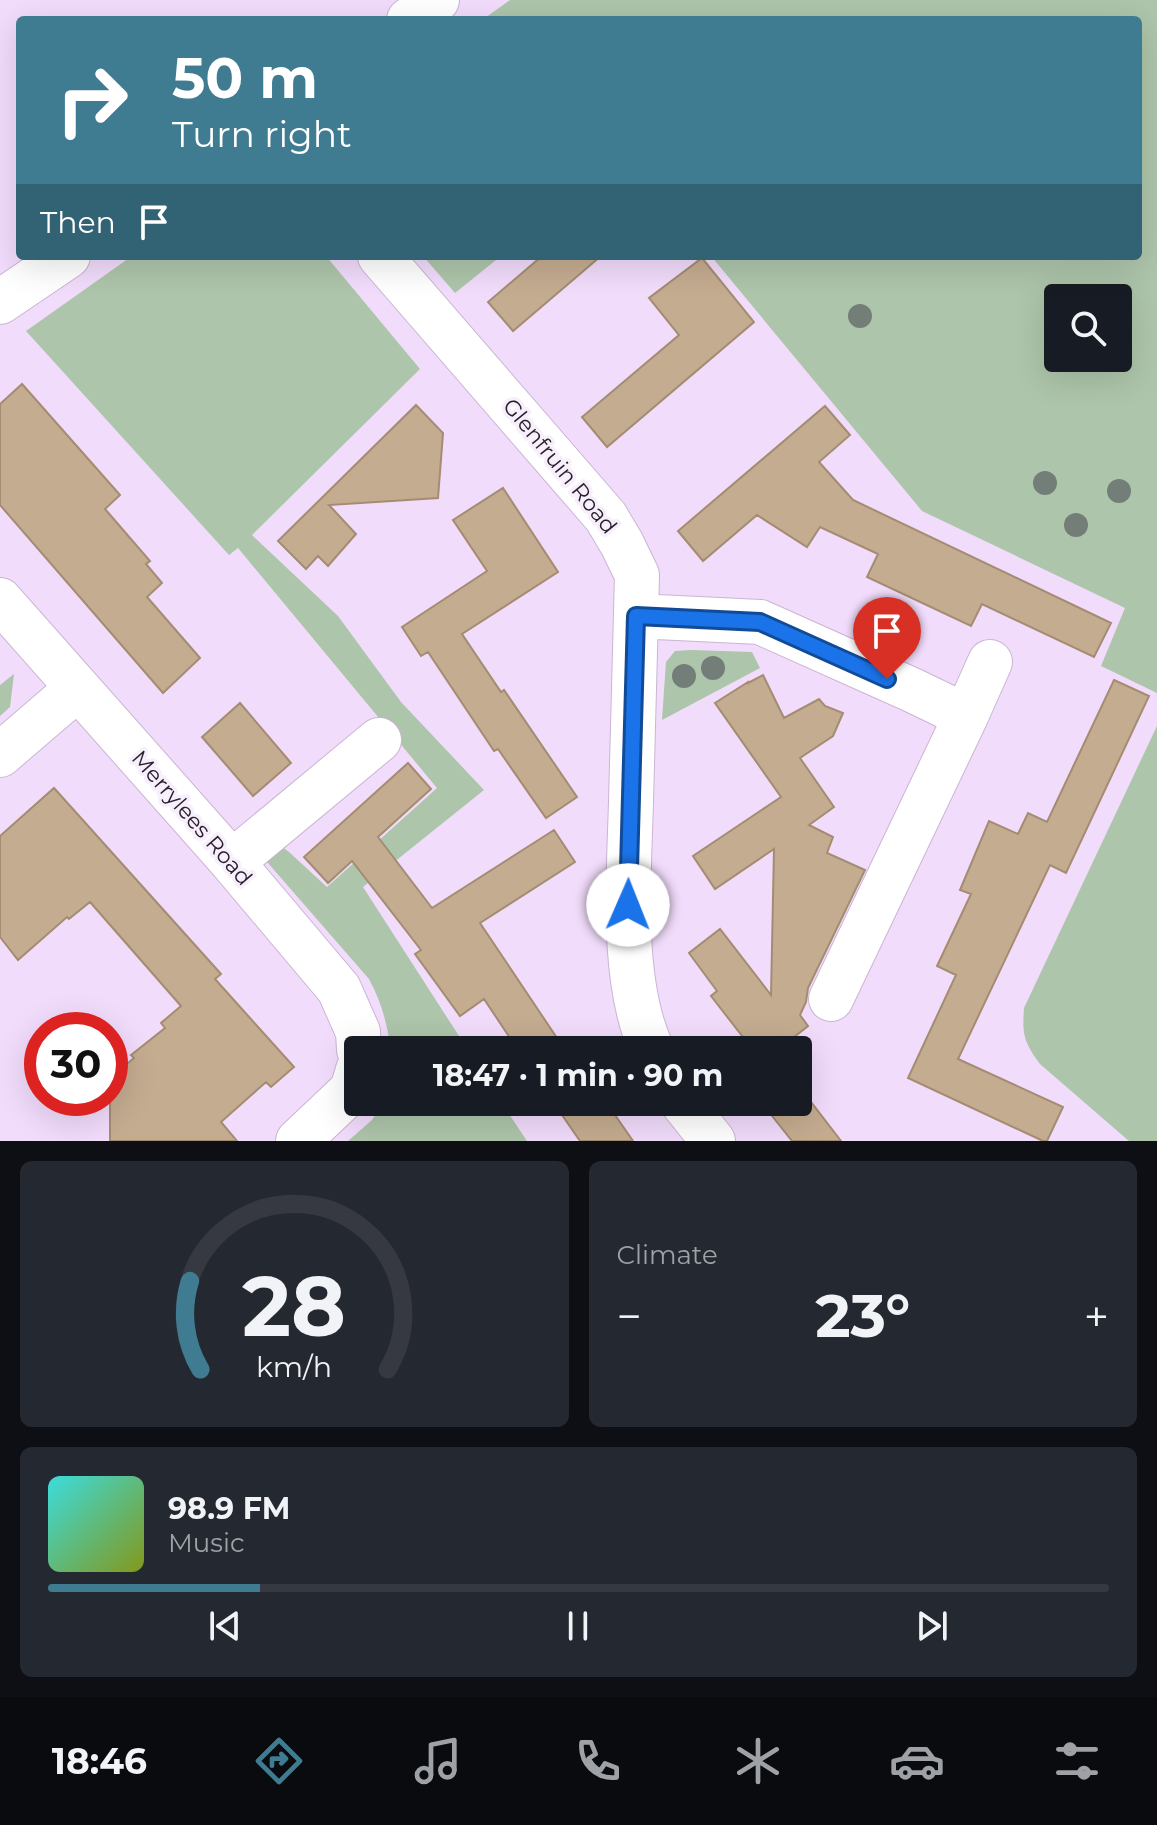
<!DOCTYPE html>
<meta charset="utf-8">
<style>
:root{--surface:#171b24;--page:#242831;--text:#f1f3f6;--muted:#9ea1a6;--line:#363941;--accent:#3f7c92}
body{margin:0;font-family:Montserrat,sans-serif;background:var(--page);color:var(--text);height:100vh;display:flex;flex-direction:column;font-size:30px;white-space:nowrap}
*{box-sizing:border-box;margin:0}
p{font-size:26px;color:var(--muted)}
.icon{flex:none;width:44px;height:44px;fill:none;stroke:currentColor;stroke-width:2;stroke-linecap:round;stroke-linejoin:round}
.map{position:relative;height:1141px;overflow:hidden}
.drawer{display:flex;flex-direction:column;gap:20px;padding:20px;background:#0d0f14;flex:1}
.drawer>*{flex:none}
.banner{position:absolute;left:16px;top:16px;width:1126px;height:244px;border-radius:8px;box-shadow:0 8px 32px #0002;background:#3f7c92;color:#fff;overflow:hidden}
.tools{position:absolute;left:1044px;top:284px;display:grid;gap:16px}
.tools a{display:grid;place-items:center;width:88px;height:88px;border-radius:8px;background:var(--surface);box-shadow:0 8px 32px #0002;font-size:40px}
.speed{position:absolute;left:24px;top:1012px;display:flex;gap:16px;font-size:40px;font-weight:700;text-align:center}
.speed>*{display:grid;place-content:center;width:104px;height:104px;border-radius:50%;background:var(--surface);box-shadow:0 8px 32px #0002;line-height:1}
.speed .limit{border:12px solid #d22;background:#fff;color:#111}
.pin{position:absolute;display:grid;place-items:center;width:68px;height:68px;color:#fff;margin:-82px -34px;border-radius:50% 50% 50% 0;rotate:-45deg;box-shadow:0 0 8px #0007}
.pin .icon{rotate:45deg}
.me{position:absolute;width:88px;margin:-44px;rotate:1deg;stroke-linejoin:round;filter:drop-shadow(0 0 6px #0008)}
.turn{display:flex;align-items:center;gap:28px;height:168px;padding:0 24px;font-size:36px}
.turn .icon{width:104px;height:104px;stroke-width:2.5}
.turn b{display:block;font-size:56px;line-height:68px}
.then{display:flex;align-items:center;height:76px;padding:0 24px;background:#0003;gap:16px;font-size:30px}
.big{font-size:60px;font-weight:700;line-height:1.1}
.drawer .card{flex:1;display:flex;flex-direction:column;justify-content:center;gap:12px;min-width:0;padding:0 28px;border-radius:12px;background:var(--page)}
.drawer .dial{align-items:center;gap:0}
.dial svg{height:208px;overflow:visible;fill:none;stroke:var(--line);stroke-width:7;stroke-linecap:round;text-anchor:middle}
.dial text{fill:var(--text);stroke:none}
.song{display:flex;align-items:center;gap:24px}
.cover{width:96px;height:96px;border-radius:12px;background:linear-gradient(135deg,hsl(180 70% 55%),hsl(70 70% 35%))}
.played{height:8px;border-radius:4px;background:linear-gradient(90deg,var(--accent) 20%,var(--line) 20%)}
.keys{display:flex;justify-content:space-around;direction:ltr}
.heat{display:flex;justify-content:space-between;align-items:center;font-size:44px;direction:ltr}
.drawer .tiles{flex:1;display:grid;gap:20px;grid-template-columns:1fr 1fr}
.card:last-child{grid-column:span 2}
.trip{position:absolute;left:344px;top:1036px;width:468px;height:80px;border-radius:8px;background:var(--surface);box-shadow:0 8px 32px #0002;font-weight:700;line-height:80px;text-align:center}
.menu{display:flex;height:128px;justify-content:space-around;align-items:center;background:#090b0e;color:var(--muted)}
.menu .icon{width:56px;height:56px}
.menu .selected{color:var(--accent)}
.menu b{font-size:36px;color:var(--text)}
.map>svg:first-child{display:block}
</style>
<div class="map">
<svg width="1157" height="1141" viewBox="0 0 1157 1141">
<rect width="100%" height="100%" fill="#f1dcfb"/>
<path fill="#adc5aa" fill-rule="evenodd" d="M510,0h647v693l-56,-27 24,-58 -203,-97 -211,-255h427v-236h-656zM1118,298v60h-60v-60z
M132,256h194l94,113 -168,166 86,81 63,86 83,88 -121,97 105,163h-77c-4,-26 -9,-47 -22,-71l-108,-124 20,-9 8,6 38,35 110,-99 -199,-240 -9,7 -203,-224z
M423,256h78l-46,37z
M691,650l61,2 8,16 -98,52 4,-58 9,-11z
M14,674l-4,33 -10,9v-31z
M1157,726v415h-28l-89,-77c-16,-22 -18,-29 -16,-56z
M384,1102h117l26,39h-179l24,-21z"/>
<path fill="#c4ac90" stroke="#a48c72" stroke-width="2" d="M542,256h59l-88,75 -25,-29z
M702,258l52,64 -147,125 -25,-30 97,-82 -30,-37z
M22,384l98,111 -15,14 45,52 -4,3 16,19 -15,14 53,61 -37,35 -163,-188v-101z
M416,405l27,28 -5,65 -109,7 27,29 -28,32 -10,-10 -12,13 -28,-28z
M825,406l25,29 -31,27 34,38 258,123 -17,34 -112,-53 -11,22 -104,-49 11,-23 -58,-27 -13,20 -50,-32 -54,46 -25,-30z
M503,488l55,84 -96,62 39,58 3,-2 73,107 -31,21 -48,-69 -4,2 -66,-99 -7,4 -19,-29 85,-56 -34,-51z
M763,675l21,43 35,-19 6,7 18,7 -10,23 -33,22 34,49 -25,18 24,12 -6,16 38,17 -57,118 -2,14 -6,13 8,11 -15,12 8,11 -3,3v-2h-45l-42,-54 6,-5 -28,-38 31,-24 51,66 3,-146 -59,40 -22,-33 88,-59 -66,-94 33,-21v1z
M1114,680l35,16 -83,177 -16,-8 -92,194 105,48 -16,34h-4l-135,-63 48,-103 -19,-9 34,-72 -11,-4 29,-69 29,13 10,-21 19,9z
M240,703l51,60 -38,33 -51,-59z
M408,763l23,26 -53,48 54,71 122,-78 21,32 -95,61 85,127h-47l-34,-51 -24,17 -45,-62 6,-4 -69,-89 -24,22 -24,-26z
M54,788l167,186 -6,5 79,88 -23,20 -5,-5 -45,40 16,19h-127v-63l24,-20 -3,-3 34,-27 -4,-5 20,-17 -91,-104 -21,17 -2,-2 -49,43 -18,-23v-101z
M553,1102h53l27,39h-53z
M761,1102h50l30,39h-49z"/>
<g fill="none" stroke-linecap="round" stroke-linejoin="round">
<defs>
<path id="minor" d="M409,20l28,-20
M380,256l226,261 16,27 15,31c-2,76 -4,151 -6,227 -2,74 -11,180 21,248
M0,302l68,-46
M0,600l232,262 107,127 19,43 1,18
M636,616l124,6 152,68 54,26 24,-54
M0,755l78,-67
M232,862l147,-122
M831,999l135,-283
M682,1102l31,39
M298,1141l54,-51 6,-20"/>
</defs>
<use href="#minor" stroke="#cab5d3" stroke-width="46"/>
<use href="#minor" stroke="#fff" stroke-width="44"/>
</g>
<g fill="#747e78">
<circle cx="860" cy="316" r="12"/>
<circle cx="1045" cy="483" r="12"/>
<circle cx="1119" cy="491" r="12"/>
<circle cx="1076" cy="525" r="12"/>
<circle cx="713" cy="668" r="12"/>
<circle cx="684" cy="676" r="12"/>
</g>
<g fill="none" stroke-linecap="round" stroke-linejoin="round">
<defs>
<path id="route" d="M628,905l8,-289 124,6 127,57"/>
</defs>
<use href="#route" stroke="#114b97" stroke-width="20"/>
<use href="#route" stroke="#1a73e8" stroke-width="14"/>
</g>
<g text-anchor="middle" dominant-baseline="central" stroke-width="7" stroke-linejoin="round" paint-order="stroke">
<g font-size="22" fill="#28202b" stroke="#f7effb">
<text transform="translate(560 466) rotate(51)">Glenfruin Road</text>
<text transform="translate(192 818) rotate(49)">Merrylees Road</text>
</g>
</g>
</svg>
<div class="tools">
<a><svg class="icon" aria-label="search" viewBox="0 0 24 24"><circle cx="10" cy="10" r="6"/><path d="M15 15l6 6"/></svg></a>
</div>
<div class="speed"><div class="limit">30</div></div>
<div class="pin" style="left:887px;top:679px;background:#d93025"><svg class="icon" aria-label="arrive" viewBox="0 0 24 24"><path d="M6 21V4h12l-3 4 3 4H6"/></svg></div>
<svg class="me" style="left:628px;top:905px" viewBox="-20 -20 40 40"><circle r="19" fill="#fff"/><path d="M0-13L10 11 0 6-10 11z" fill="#1a73e8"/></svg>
<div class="trip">18:47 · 1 min · 90 m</div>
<div class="banner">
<div class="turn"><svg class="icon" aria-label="right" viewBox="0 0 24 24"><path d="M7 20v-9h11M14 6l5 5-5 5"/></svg><div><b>50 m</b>Turn right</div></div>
<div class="then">Then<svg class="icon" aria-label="arrive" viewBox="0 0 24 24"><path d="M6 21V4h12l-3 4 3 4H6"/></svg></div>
</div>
</div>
<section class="drawer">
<div class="tiles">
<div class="card dial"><svg viewBox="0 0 100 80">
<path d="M14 69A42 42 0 1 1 86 69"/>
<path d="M14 69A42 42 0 0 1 10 35" stroke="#3f7c92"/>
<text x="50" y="56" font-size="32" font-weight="700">28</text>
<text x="50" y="72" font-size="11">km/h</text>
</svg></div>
<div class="card"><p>Climate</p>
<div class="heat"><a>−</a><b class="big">23°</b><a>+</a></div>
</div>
<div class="card">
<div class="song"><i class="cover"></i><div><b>98.9 FM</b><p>Music</p></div></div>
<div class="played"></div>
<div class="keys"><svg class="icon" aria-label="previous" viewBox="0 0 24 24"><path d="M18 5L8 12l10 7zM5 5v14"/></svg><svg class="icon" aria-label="pause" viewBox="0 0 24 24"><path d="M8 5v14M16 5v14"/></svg><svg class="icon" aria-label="next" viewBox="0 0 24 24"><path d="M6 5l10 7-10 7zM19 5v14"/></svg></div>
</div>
</div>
</section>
<nav class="menu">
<b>18:46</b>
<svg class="icon selected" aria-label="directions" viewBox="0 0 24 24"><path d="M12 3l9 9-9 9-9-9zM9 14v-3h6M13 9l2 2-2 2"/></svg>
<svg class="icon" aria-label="music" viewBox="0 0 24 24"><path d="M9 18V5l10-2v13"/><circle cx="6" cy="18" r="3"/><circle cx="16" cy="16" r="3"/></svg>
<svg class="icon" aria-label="phone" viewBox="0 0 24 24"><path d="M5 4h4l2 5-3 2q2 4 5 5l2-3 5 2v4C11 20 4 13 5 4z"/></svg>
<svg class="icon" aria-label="climate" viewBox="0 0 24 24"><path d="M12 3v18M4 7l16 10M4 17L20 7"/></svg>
<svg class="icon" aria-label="car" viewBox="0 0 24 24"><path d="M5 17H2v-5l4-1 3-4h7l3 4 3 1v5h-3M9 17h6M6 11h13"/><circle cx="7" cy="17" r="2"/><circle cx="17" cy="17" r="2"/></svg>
<svg class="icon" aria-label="filters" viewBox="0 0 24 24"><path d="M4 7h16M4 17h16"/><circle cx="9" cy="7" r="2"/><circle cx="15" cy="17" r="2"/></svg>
</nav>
